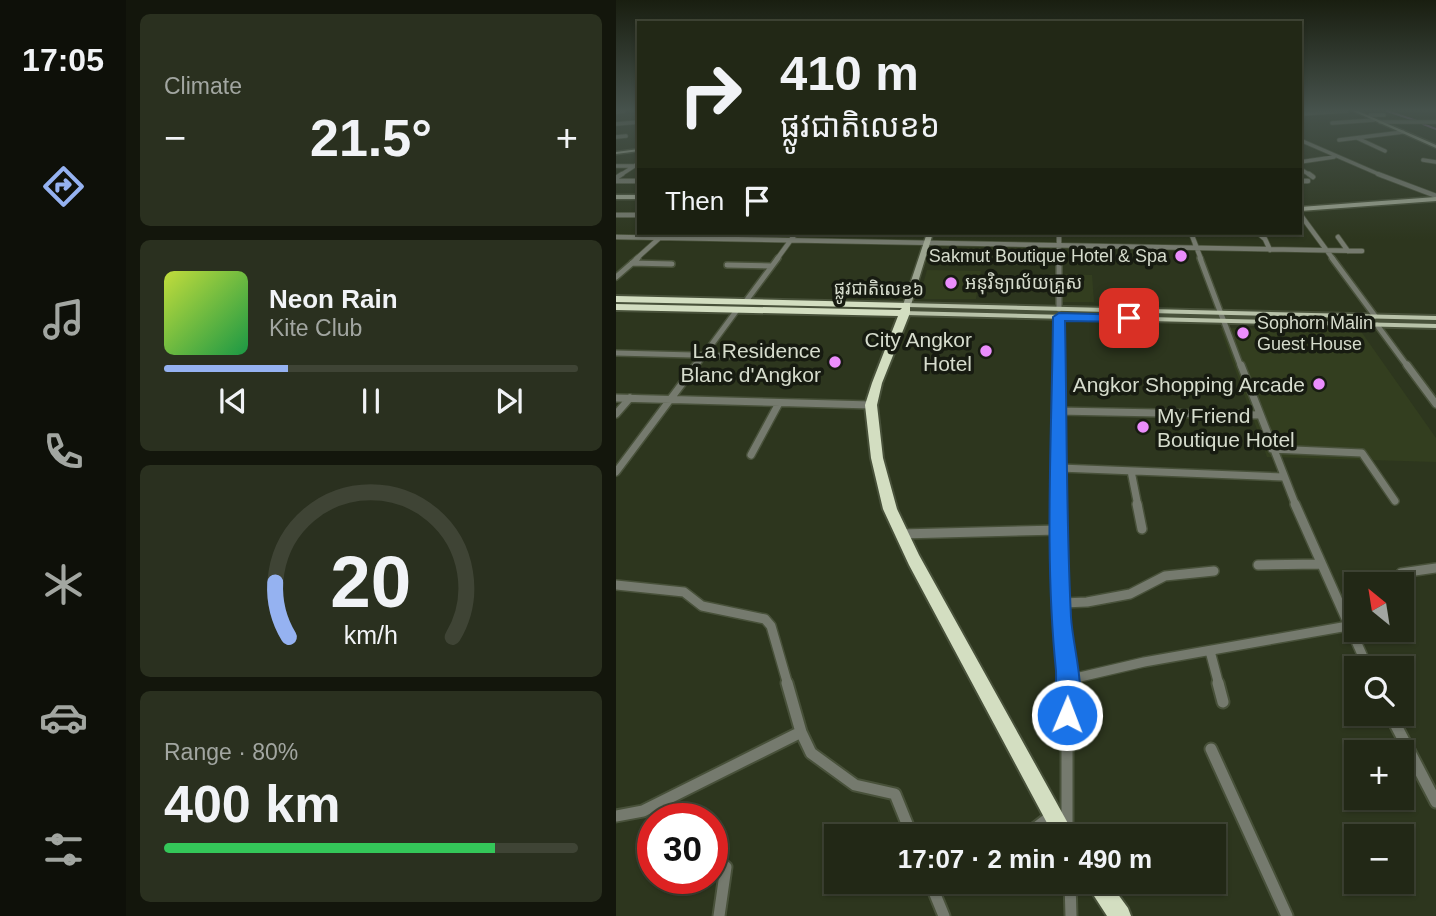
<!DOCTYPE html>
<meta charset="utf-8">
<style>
:root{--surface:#222816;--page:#2a301f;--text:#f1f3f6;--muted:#a2a6a1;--line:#3f4435;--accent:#95b2f1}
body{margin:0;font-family:Arial,"Noto Sans Khmer",sans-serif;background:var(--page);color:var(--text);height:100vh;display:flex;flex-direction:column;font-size:26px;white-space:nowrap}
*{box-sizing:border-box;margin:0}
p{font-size:23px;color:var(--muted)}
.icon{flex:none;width:38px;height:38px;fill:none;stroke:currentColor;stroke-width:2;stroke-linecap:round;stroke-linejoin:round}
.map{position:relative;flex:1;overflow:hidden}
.details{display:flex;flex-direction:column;gap:14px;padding:14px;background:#13160c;width:490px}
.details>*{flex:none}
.hud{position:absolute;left:21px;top:21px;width:665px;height:214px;border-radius:0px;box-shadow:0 2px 5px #0004,0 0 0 2px var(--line);background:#222816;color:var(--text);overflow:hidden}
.needle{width:46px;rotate:330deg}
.buttons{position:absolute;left:728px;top:572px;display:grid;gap:14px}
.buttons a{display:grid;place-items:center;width:70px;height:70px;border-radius:0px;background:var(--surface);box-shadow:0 2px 5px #0004,0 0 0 2px var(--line);font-size:35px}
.speed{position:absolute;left:21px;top:803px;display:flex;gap:14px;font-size:35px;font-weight:700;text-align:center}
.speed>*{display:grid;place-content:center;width:91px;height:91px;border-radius:50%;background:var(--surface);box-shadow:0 2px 5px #0004,0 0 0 2px var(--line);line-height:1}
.speed .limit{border:10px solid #d22;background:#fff;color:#111}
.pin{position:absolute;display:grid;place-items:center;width:60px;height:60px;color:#fff;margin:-30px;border-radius:14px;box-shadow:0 4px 10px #0006}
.me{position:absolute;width:77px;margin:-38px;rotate:1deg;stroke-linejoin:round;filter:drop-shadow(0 0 5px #0008)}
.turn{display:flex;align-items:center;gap:24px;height:147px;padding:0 28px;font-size:32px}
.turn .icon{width:91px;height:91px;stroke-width:2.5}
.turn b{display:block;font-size:49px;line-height:60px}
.then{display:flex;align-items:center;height:66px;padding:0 28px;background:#0003;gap:14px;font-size:26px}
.big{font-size:52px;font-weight:700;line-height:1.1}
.details .widget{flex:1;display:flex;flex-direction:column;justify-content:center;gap:10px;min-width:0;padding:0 24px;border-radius:10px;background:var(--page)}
.details .dial{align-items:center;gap:0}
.dial svg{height:182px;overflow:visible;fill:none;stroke:var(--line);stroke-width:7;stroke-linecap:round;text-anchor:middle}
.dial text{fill:var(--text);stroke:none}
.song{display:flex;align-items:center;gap:21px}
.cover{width:84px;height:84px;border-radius:10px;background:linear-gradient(135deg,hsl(70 70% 55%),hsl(140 70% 35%))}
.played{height:7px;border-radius:4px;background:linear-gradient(90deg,var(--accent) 30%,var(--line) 30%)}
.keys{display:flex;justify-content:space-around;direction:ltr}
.heat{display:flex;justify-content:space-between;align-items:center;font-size:38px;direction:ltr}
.charge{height:10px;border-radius:5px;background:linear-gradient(90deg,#34c759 80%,var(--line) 0)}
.trip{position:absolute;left:208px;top:824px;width:402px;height:70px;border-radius:0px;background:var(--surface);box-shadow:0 2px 5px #0004,0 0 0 2px var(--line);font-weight:700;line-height:70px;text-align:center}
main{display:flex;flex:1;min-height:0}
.dock{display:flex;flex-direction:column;width:126px;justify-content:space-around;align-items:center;background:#0e1009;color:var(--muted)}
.dock .icon{width:49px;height:49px}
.dock .current{color:var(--accent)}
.dock b{font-size:32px;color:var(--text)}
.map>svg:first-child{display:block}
</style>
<main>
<nav class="dock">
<b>17:05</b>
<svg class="icon current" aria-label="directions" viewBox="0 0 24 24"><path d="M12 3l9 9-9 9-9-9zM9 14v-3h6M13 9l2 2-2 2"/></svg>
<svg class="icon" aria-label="music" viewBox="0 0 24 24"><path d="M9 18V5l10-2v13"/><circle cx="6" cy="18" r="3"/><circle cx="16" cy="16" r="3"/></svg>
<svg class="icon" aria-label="phone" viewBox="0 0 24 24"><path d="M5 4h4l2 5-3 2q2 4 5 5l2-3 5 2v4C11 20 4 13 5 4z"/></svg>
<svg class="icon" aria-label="climate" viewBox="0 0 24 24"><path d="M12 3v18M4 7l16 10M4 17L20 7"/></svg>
<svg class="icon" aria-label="car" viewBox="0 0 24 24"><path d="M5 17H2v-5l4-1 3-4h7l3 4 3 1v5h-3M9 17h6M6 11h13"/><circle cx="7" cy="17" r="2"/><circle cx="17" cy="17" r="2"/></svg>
<svg class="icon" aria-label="filters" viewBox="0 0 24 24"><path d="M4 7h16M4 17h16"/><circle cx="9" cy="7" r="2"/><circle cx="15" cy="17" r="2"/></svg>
</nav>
<section class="details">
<div class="widget"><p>Climate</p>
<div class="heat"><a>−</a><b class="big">21.5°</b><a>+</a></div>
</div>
<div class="widget">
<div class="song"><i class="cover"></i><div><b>Neon Rain</b><p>Kite Club</p></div></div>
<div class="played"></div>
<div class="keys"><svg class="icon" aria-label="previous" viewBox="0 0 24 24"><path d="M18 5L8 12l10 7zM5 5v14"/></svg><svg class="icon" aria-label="pause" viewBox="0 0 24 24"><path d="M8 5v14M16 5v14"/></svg><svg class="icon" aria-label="next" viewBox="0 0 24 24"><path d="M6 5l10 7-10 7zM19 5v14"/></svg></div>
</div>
<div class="widget dial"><svg viewBox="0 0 100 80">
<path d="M14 69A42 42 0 1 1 86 69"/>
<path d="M14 69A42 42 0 0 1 8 45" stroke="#95b2f1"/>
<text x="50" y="56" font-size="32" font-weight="700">20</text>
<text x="50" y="72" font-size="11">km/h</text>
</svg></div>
<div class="widget"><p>Range · 80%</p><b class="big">400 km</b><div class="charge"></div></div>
</section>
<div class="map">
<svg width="820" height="916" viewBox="0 0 820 916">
<rect width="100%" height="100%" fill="#2d361e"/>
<path fill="#333e1f" d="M311,270l54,1 -5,28h-51l-5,-5z
M444,274l32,1 2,27h-34z
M604,328l140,2 76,108v24l-169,-5z"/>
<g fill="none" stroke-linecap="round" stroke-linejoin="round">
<path stroke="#825e89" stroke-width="2" d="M771,111l30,10
M807,124l13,5"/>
<defs>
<path id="street-far5" d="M0,112l8,-1
M684,114l47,-3
M754,115h14
M764,122h56
M716,123l42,-3
M0,124l23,-2
M0,137l10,-1
M741,138l28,13
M684,140l83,36
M723,140l64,-8
M807,160l13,2
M684,162l34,-5
M0,166h17
M684,169l12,7
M3,176l20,-13"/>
<path id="street-far4" d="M693,174l4,3
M762,174l58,22
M0,178l6,-4
M0,181h19
M684,181h8
M684,214l33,45
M0,215h23
M443,233v26
M575,233l10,26
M642,233l7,6 5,11
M0,237l746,14
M722,237l10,14
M20,259l29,-26
M161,259l19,-26"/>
<path id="street-far3" d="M443,258v51
M584,258l41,109
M716,258l43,58
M16,263l40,1
M111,265l44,1
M0,277l22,-19
M130,301l32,-43
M443,317v50
M761,325l31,42
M0,353l115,3
M79,367l42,-57"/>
<path id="street-far2" d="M443,365l1,141
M625,365l55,141
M791,365l29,39
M0,398l255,7
M442,411l202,4
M0,414l14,-16
M656,449l90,4 33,48
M135,455l28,-52
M444,468l223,9
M515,471l7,35
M0,472l80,-107"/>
<path id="street-far1" d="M444,504l1,115 6,66
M521,504l5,25
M679,504l73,164
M285,534l159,-4
M642,565l62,-1
M785,573l35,-5
M0,585l68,7 18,14 63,13 6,7 17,59
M447,603l24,-1 43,-8 35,-18 49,-5
M594,651l9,34
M451,680l77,-18 204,-36"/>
<path id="street" d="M171,683l14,49 10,21 44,32 40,9 17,42
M451,683v153
M602,683l5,19
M774,714l46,88
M595,749l76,167
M0,816l27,-5 158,-79
M409,836l26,-20
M314,882l14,34
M454,882l1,34
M103,916l7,-49"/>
<path id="secondary" d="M737,111h5l78,34v3z
M23,149v2l-23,3v-2z
M0,195h23v4h-23z
M820,197v4l-136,10v-4z
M311,233h6l-22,72 -6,1 -2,-1z"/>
<path id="primary" d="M288,303l532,13v4l-529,-13 -4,-2z
M286,311l534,13v4l-531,-13h-3z"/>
<path id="highway" d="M0,296l294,7v10l-28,70 -5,22 6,53 14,51 22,46 156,281h-21l-145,-271 -26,-56 -12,-51 -6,-53 7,-22 26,-67 -282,-6v-6l284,6 2,-2 -286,-6z
M469,882h24l19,26 3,8h-24z"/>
</defs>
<use href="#street-far5" stroke="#48513a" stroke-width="5"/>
<use href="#street-far4" stroke="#48513a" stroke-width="6"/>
<use href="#street-far3" stroke="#48513a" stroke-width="8"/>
<use href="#street-far2" stroke="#48513a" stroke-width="10"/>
<use href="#street-far1" stroke="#48513a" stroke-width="12"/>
<use href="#street" stroke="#48513a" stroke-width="15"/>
<use href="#secondary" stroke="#48513a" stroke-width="3"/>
<use href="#primary" stroke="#48513a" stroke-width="4"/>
<use href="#highway" stroke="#48513a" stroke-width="4"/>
<use href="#street-far5" stroke="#757a6e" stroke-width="3.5"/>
<use href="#street-far4" stroke="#757a6e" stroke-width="4.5"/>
<use href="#street-far3" stroke="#757a6e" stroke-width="5"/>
<use href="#street-far2" stroke="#757a6e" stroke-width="7"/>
<use href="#street-far1" stroke="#757a6e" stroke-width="9"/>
<use href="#street" stroke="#757a6e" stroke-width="11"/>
<use href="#secondary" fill="#9ba390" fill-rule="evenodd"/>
<use href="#primary" fill="#b8c2a9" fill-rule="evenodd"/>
<use href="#highway" fill="#d3dec1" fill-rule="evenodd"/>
</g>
<linearGradient id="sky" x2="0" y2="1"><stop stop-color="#191e10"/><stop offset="0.46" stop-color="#46524c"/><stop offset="1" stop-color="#46524c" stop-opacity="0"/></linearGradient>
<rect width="820" height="239" fill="url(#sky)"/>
<path fill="#1a73e8" stroke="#114b97" stroke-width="2" d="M443,313l70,2 6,3 -6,4 -64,-1c2,98 1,197 6,296 2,33 17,75 4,107l-8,3 -9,-3c-6,-16 -1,-36 -2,-53 -12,-117 -4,-237 -3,-354z"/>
<g fill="#eb8dfc" stroke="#171b11" stroke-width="2.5">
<circle cx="565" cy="256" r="7"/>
<circle cx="335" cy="283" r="7"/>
<circle cx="627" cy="333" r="7"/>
<circle cx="370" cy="351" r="7"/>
<circle cx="219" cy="362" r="7"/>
<circle cx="703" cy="384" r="7"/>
<circle cx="527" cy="427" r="7"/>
</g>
<g text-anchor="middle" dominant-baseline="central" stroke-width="7" stroke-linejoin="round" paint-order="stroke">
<g font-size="18" fill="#d6dccd" stroke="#171b11" text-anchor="start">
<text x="551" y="256" text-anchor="end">Sakmut Boutique Hotel &amp; Spa</text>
<text x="349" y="283">អនុវិទ្យាល័យគ្រួស</text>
<text x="641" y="323">Sophorn Malin<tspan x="641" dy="21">Guest House</tspan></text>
</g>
<g font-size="18" fill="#d6dccd" stroke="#171b11">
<text transform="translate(263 289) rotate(1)">ផ្លូវជាតិលេខ៦</text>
</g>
<g font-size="21" fill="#d6dccd" stroke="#171b11" text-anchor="end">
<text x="356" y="339">City Angkor<tspan x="356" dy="24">Hotel</tspan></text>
<text x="205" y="350">La Residence<tspan x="205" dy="24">Blanc d'Angkor</tspan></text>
<text x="689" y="384">Angkor Shopping Arcade</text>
<text x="541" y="415" text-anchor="start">My Friend<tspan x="541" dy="24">Boutique Hotel</tspan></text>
</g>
</g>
</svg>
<div class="buttons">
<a><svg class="needle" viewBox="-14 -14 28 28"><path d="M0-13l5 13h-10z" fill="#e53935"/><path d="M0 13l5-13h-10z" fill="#a2a6a1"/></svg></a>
<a><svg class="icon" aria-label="search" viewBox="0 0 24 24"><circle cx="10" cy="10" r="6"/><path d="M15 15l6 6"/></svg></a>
<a>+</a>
<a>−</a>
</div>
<div class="speed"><div class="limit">30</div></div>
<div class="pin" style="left:513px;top:318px;background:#d93025"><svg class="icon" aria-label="arrive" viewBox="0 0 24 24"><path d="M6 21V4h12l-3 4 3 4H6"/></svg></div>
<svg class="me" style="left:451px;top:715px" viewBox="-20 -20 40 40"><circle r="17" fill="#1a73e8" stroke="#fff" stroke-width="3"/><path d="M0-11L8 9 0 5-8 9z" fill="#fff"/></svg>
<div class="trip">17:07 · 2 min · 490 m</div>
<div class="hud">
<div class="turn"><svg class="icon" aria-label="right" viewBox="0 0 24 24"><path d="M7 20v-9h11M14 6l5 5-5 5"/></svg><div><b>410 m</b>ផ្លូវជាតិលេខ៦</div></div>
<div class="then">Then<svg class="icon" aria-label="arrive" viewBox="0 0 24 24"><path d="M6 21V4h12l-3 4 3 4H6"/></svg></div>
</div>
</div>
</main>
